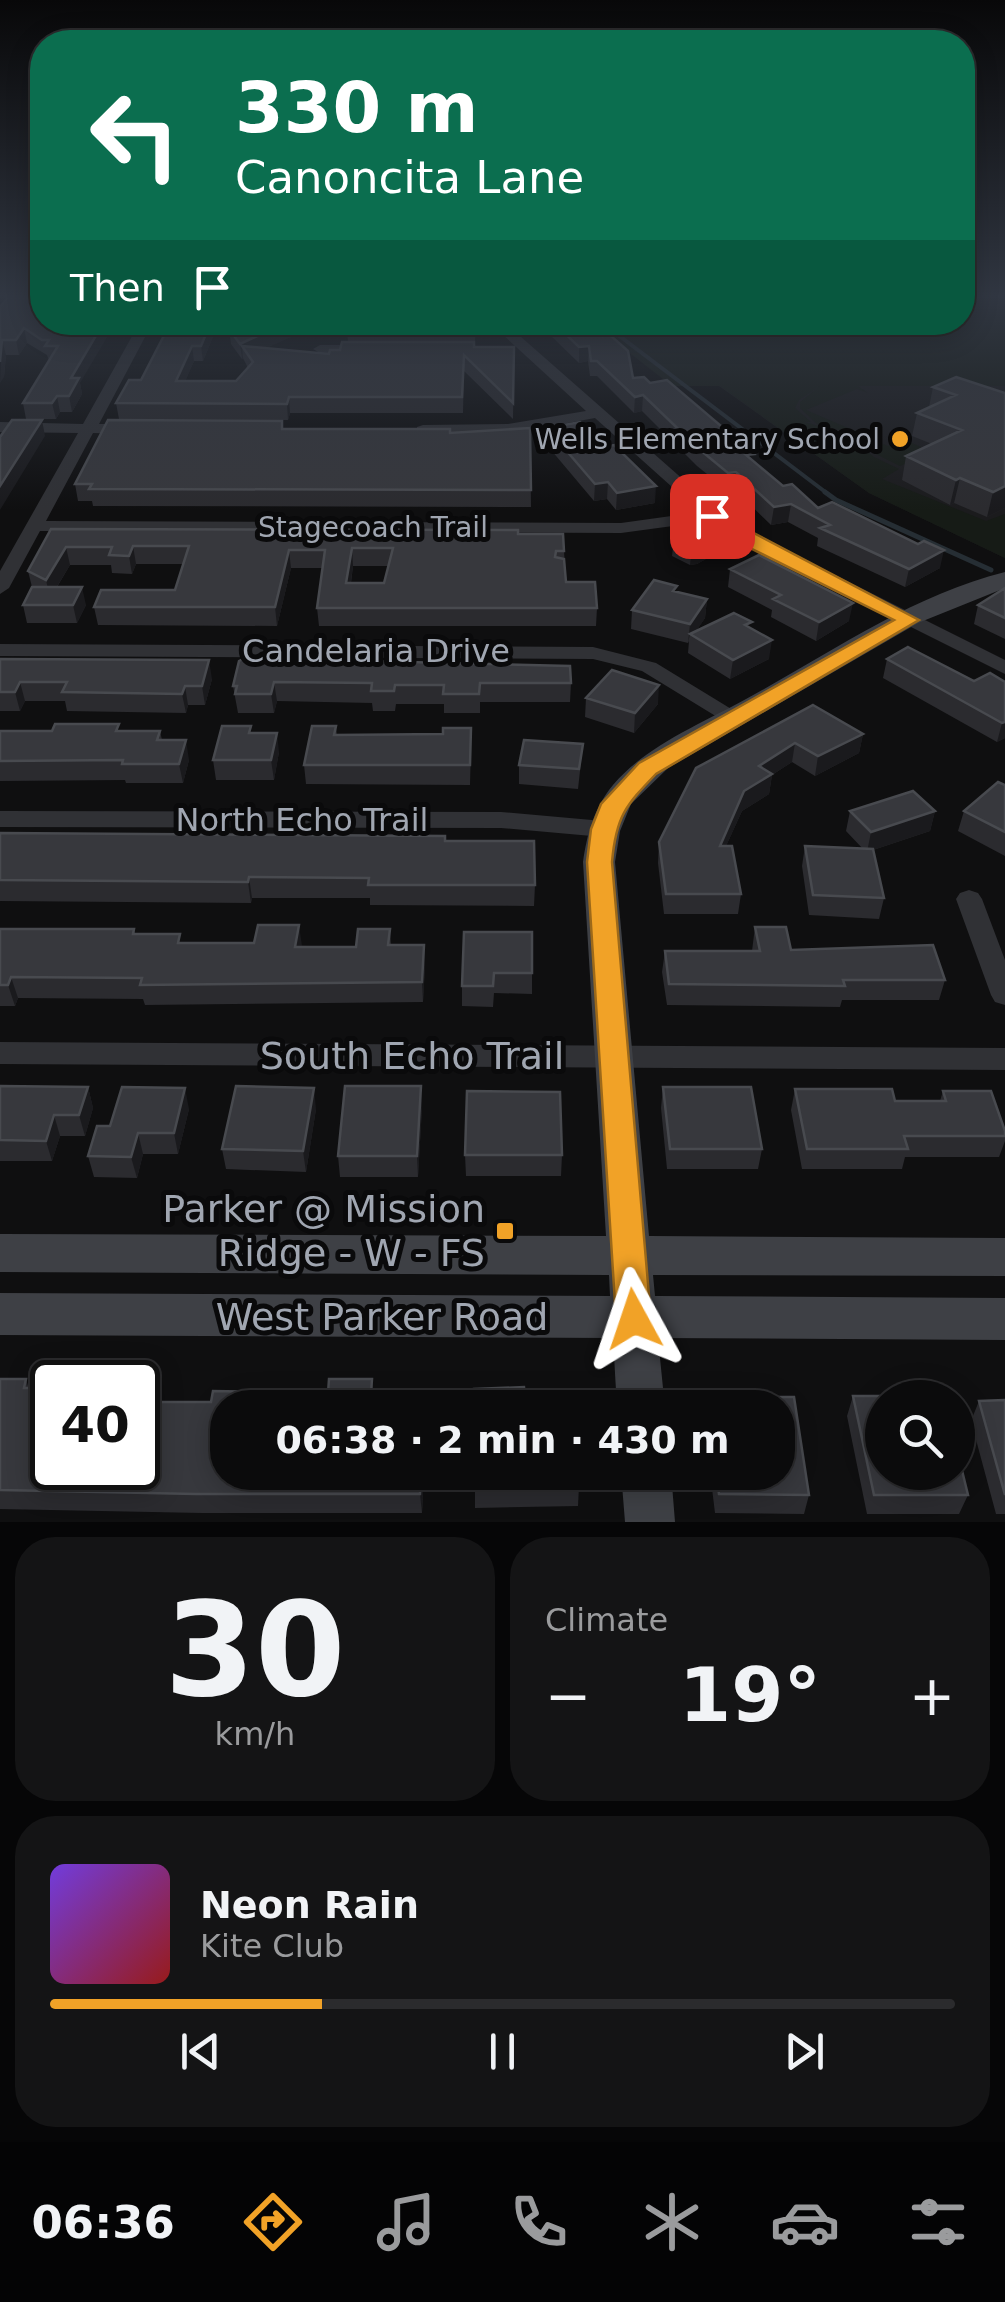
<!DOCTYPE html>
<meta charset="utf-8">
<style>
:root{--surface:#0b0b0c;--page:#141415;--text:#f1f3f6;--muted:#9a9b9d;--line:#2b2b2d;--accent:#f1a227}
body{margin:0;font-family:"DejaVu Sans",sans-serif;background:var(--page);color:var(--text);height:100vh;display:flex;flex-direction:column;font-size:38px;white-space:nowrap}
*{box-sizing:border-box;margin:0}
p{font-size:32px;color:var(--muted)}
.icon{flex:none;width:55px;height:55px;fill:none;stroke:currentColor;stroke-width:2;stroke-linecap:round;stroke-linejoin:round}
.map{position:relative;height:1522px;overflow:hidden}
.details{display:flex;flex-direction:column;gap:15px;padding:15px;background:#060607;flex:1}
.details>*{flex:none}
.hud{position:absolute;left:30px;top:30px;width:945px;height:305px;border-radius:40px;box-shadow:0 5px 25px #0003,0 0 0 2px var(--line);background:#0b6e4f;color:#fff;overflow:hidden}
.controls{position:absolute;left:865px;top:1380px;display:grid;gap:20px}
.controls a{display:grid;place-items:center;width:110px;height:110px;border-radius:50%;background:var(--surface);box-shadow:0 5px 25px #0003,0 0 0 2px var(--line);font-size:50px}
.speed{position:absolute;left:30px;top:1360px;display:flex;gap:20px;font-size:50px;font-weight:700;text-align:center}
.speed>*{display:grid;place-content:center;width:130px;height:130px;border-radius:50%;background:var(--surface);box-shadow:0 5px 25px #0003,0 0 0 2px var(--line);line-height:1}
.speed .limit{border:5px solid #111;border-radius:15px;background:#fff;color:#111}
.pin{position:absolute;display:grid;place-items:center;width:85px;height:85px;color:#fff;margin:-42px;border-radius:20px;box-shadow:0 5px 15px #0006}
.me{position:absolute;width:110px;margin:-55px;rotate:355deg;stroke-linejoin:round;filter:drop-shadow(0 0 8px #0008)}
.turn{display:flex;align-items:center;gap:35px;height:210px;padding:0 40px;font-size:45px}
.turn .icon{width:130px;height:130px;stroke-width:2.5}
.turn b{display:block;font-size:70px;line-height:85px}
.then{display:flex;align-items:center;height:95px;padding:0 40px;background:#0003;gap:20px;font-size:38px}
.big{font-size:75px;font-weight:700;line-height:1.1}
.details .card{flex:1;display:flex;flex-direction:column;justify-content:center;gap:15px;min-width:0;padding:0 35px;border-radius:40px;background:var(--page)}
.details .dial{align-items:center;gap:0}
.dial b{font-size:130px;line-height:1}
.song{display:flex;align-items:center;gap:30px}
.cover{width:120px;height:120px;border-radius:15px;background:linear-gradient(135deg,hsl(260 70% 55%),hsl(0 70% 35%))}
.played{height:10px;border-radius:5px;background:linear-gradient(90deg,var(--accent) 30%,var(--line) 30%)}
.keys{display:flex;justify-content:space-around;direction:ltr}
.heat{display:flex;justify-content:space-between;align-items:center;font-size:55px;direction:ltr}
.details .tiles{flex:1;display:grid;gap:15px;grid-template-columns:1fr 1fr}
.card:last-child{grid-column:span 2}
.trip{position:absolute;left:210px;top:1390px;width:585px;height:100px;border-radius:40px;background:var(--surface);box-shadow:0 5px 25px #0003,0 0 0 2px var(--line);font-weight:700;line-height:100px;text-align:center}
.tabs{display:flex;height:160px;justify-content:space-around;align-items:center;background:#040405;color:var(--muted)}
.tabs .icon{width:70px;height:70px}
.tabs .selected{color:var(--accent)}
.tabs b{font-size:45px;color:var(--text)}
.map>svg:first-child{display:block}
</style>
<div class="map">
<svg width="1005" height="1522" viewBox="0 0 1005 1522">
<rect width="100%" height="100%" fill="#0f0f10"/>
<path fill="#1b1b1d" d="M719,386h286v172l-136,-65z"/>
<path fill="#161b16" d="M963,297h42v89h-147l10,7 -11,-4 -51,21 49,21 -5,2 -33,-9 -17,-16v-6l20,-16 -21,14 -4,8 16,14h-7l42,11 28,24 25,12 -17,10 104,42 19,-7v44l-136,-65 -149,-107h-48l-81,-63 371,-1z
M856,433l32,13 15,-7 29,13 -32,14 -28,-14z"/>
<g fill="none" stroke-linecap="round" stroke-linejoin="round">
<path stroke="#262e34" stroke-width="4" d="M601,322l227,172"/>
<path stroke="#262e34" stroke-width="5" d="M825,492l11,8 155,70"/>
<path fill="#303135" fill-rule="evenodd" d="M140,322h13l-54,102h32l8,5 -8,5 -38,-1 -47,88 575,2 79,-11 -105,-94 -87,16 -91,-1v-6l6,-2 85,-1 78,-13 -97,-89h15l231,203 270,135v14l-282,-141 -13,-12 -89,12 -581,-2 -31,57 -9,6v-23l78,-138 -78,-1v-10l83,2z
M368,345l5,1v6l-53,1 -7,-4 7,-4z
M0,644l593,3 63,16 90,55 -3,5h-16l-85,-52 -49,-12 -593,-3z
M0,811l501,1 102,9 12,8 -12,8 -102,-9 -501,-1z
M969,890l9,3 4,6 23,61v45l-10,-3 -4,-7 -35,-96 4,-6z
M0,1042l1005,6v22l-1005,-6z"/>
<path fill="#3e4045" fill-rule="evenodd" d="M1005,572v16l-87,35 -250,145 -37,36 -11,27 -5,31 34,374 356,2v38l-352,-1 2,21 350,2v42l-347,-2 7,70h-48l-4,-70 -613,-3v-42l610,3 -1,-21 -609,-3v-38l606,2 -23,-374c4,-28 11,-54 30,-77 34,-40 88,-61 133,-86 85,-46 164,-103 259,-127z
M621,1472h50l4,50h-50z"/>
</g>
<path fill="#2b2b2f" fill-rule="evenodd" d="M42,297l38,86 2,11 -10,18h-12l-4,7h-30l-3,-16 26,-42 -2,-6 -20,-12 -8,12h-13l-2,22 -4,-70z
M171,322h48l-16,39h-9l-9,20h51l12,-13 -5,-10 -1,1 -11,-15 -2,-15 14,-7h233l-1,19h-127l-1,-9h-45l-37,16 64,6 145,-7h40l-1,72 -49,-48 -1,42h-173l-2,7 -169,-1 -3,-16 25,-23z
M547,322h38l48,56 17,5 103,78 30,25 35,22 122,60 -35,19 -88,-41 1,-8 -30,-16 -17,3 -37,-36 -7,1 -30,-24 -55,-55 -8,2 -37,-37h-7l-2,-15 -9,2 -32,-31z
M933,387l72,6v115l-18,9 -33,-14 -4,2 -48,-25 4,-24 26,-12 -20,-8 5,-23 12,-6z
M530,428l1,79 -438,-1 -1,-5h-14l-3,-17 208,-55 168,4z
M547,428l108,75 -39,7 -9,-11 -13,2 -48,-57z
M51,529l467,5 46,17 2,31 31,26 -1,18h-277l-2,-18 6,-40h-32l-14,58 -179,-1 -4,-18 81,-17 8,-26h-47l-4,10 -20,-1 -1,-8h-41l-13,22 29,18 -9,18h-50l-4,-18 9,-18 -4,-16zM353,566h35l-4,17h-33z
M674,539l46,12 -23,13 -7,1 -18,-9z
M730,569l119,52 -33,20 -45,-24 1,-7 -44,-23z
M1005,588v51l-31,-15 4,-19z
M677,592l30,7 -2,19 -9,13 55,-2 18,30 -39,20 -42,-26 1,-12 -1,2 -57,-14 1,-19z
M0,659l212,20 -7,26h-17l-2,8 -119,-2 -2,-10h-40l-5,10h-20z
M887,659l87,22 31,1v56l-8,4 -114,-64z
M239,661l332,22 -1,19h-90v11h-36v-9h-48l-1,7h-22l-1,-8 -95,-2 -3,12h-36l-5,-27z
M586,698l72,6 -24,29 -49,-16z
M813,705l50,29 -4,19 -44,23 -23,-14 -20,13 -3,19 -27,17 -16,35 15,48 -3,20h-74l-6,-51 1,-21z
M336,726l1,9 134,12 -1,38 -164,-1 -2,-19z
M0,731h160l2,9 27,20 -6,23h-57l-1,-3 -125,1z
M252,733l27,19 -5,28h-58l-3,-20z
M583,744l-5,45 -59,-5v-19z
M1005,785v71l-47,-25 6,-20z
M850,811h85l-5,20 -57,19 11,48 -5,21 -70,-4 -7,-49 3,-20 58,3 -17,-18z
M0,833l445,8 90,44 -1,21 -164,-1v-7h-118l-1,5 -251,-2z
M755,927l36,23 154,30 -6,20h-97l-2,7 -173,-2 -5,-33 3,-21h87z
M0,929h134l1,5 47,9 174,4 34,-18 1,16 34,20 -2,37 -278,3 -2,-6 -125,-1 -3,8h-15z
M532,932v62l-38,-1 -1,14 -31,-1v-20z
M0,1086l88,1 5,21 -8,28h-25l-8,25h-52z
M663,1087l99,62 -4,20h-91l-6,-61z
M795,1089l100,12h45l3,-10 62,40v10l-6,16h-94l-3,12h-100l-11,-59z
M422,1107l-4,70h-78l-2,-21z
M189,1109l-11,45h-35l-6,24 -43,-1 -6,-21 22,-30z
M316,1109l-10,63 -80,-3 -4,-20z
M465,1155h97l-1,21h-95z
M147,1376l6,20 -1,6h59l117,-9 44,-14 2,29h-146v64h196l-2,41h-220l-202,-4v-130h26l26,89z
M853,1396l115,99 -9,19h-92l-20,-98z
M753,1397h41l15,98 -5,19 -89,-1 -5,-41h68v-64h-27z
M1005,1400v114h-9l-25,-93 8,-20z
M475,1472l104,14 -1,20 -103,2z"/>
<path fill="#1a1a1d" d="M104,322h12l-36,61 2,11 -10,18 -3,-16 2,-18z
M211,322h8l-16,39 -2,-15z
M288,322h13l1,10 -53,24 -7,-10 1,12 -1,1 -2,-15z
M24,328l3,15 -8,12 -3,-15z
M2,340l4,15 -2,22 -4,6z
M192,346l2,15 -15,35 -3,-15z
M589,346l-1,15 -9,2v-16z
M643,395l-1,16 -8,2 1,-16z
M57,396l3,16 -4,7 -4,-16z
M289,397l1,16 -2,7 -1,-16z
M42,420l3,16 -45,74v-24z
M736,472l-2,17 -7,1 1,-17z
M960,478l-6,25 -4,2 6,-25z
M608,482l-1,17 -13,2 1,-17z
M656,486l-1,17 -39,7 1,-17z
M1005,486v22l-18,9 6,-25z
M791,504l-3,18 -17,3 3,-18z
M722,534l-2,17 -23,13 -7,1 2,-18z
M133,546l3,18 -4,10 -3,-18z
M66,547l4,18 -20,33 -4,-18z
M352,548l1,18 -5,35 -2,-18z
M289,550l2,18 -14,58 -2,-19z
M944,550l-4,18 -35,19 4,-18z
M82,587l4,18 -9,18 -4,-18z
M707,599l-2,19 -12,18 -3,-2 -2,9 2,-19z
M853,603l-4,18 -33,20 3,-19z
M772,640l-3,19 -39,20 3,-19z
M209,660l3,19 -7,26 -3,-19z
M20,682l5,19 -5,10 -5,-19z
M274,682l3,19 -3,12 -3,-19z
M659,685l-1,19 -24,29 1,-20z
M185,686l3,19 -2,8 -4,-19z
M1005,722v16l-8,4 5,-19z
M277,733l2,19 -5,28 -3,-20z
M863,734l-4,19 -44,23 3,-20z
M186,740l3,20 -6,23 -4,-19z
M795,743l-3,19 -20,13 -3,19 -27,17 -25,55 3,-20 24,-55 15,-25z
M935,811l-5,20 -63,21 4,-20z
M249,877l3,21 -1,5 -3,-21z
M299,925l3,21 -4,22 -3,-21z
M424,945l1,20 -2,37 -1,-20z
M11,977l7,21 -3,8 -7,-21z
M421,1086l1,21 -4,70 -1,-21z
M88,1087l5,21 -8,28 -6,-21z
M185,1088l4,21 -11,45 -4,-21z
M314,1088l2,21 -10,63 -3,-21z
M54,1115l6,21 -8,25 -6,-20z
M138,1133l5,21 -6,24 -6,-21z
M147,1376l6,20 -5,26 -6,-20z
M372,1379l2,29h-4z
M421,1472h3l-2,41 -2,-19z"/>
<path fill="#37383d" stroke="#484a4f" stroke-width="2.5" fill-rule="evenodd" d="M8,297h34v25h62l-33,56h8l-10,18h-12l-5,7h-29l35,-57h-13l4,-6h-7l-18,-12 -8,12h-14l-2,22v-55z
M171,322h40l-10,24h-9l-16,35h60l17,-19 -11,-16 87,8 1,-4h10l2,-8h132v5h40l-1,56 -49,-48 -2,42h-173l-2,7 -171,-1 13,-23h12z
M243,322h45l-48,22 -11,-15z
M348,322h127v4h-128z
M553,322h32l18,14 7,-1 18,16 5,27 11,-1 6,6 17,-3 87,74 -8,1 37,31 9,-2 26,24 14,-6 86,42 6,-3 20,9 -35,19 -89,-41 10,-3 -39,-21 -17,3 -38,-35 -8,1 -29,-24 -56,-54 -8,2 -38,-36h-6l-2,-15 -10,1z
M956,377l49,16v93l-12,6 -33,-14 -4,2 -50,-24 56,-26 -45,-17 39,-18 -23,-8z
M12,420h30l-42,66v-49z
M108,420l174,1v8h168v4l80,-5 1,62 -442,-1 3,-5h-17z
M580,422l24,25 10,-2 42,41 -39,7 -9,-11 -13,2 -48,-56z
M700,524l22,10 -23,12 -7,1 -18,-8z
M51,529l467,1v4h45l1,17h-8l-1,6 9,2 2,23h29l2,26h-280l8,-58h-36l-14,57h-181l7,-17h74l14,-44h-56l-4,10 -20,-1 3,-8h-46l-20,33 -18,-9zM352,548h41l-9,35h-38z
M759,555l94,48 -34,19 -46,-23 8,-4 -51,-26z
M654,580l23,6 -4,5 34,8 -17,25 -58,-14z
M32,587h50l-9,18h-50z
M1005,588v30l-27,-13z
M734,613l18,9 -7,3 27,15 -39,20 -43,-26z
M908,647l66,34 16,-8 15,9v40l-3,1 -115,-64z
M245,658l325,8 1,17h-91l-1,11h-36l1,-9h-49l-1,6h-23l1,-8 -98,-1 -3,12h-36l2,-8h-4l6,-25z
M0,659l209,1 -7,26h-17l-3,8 -120,-2 5,-10h-47l-5,10h-15z
M612,670l47,15 -24,28 -49,-15z
M813,705l50,29 -45,22 -23,-13 -36,23 13,8 -28,17 -24,55h12l9,48h-75l-7,-52 37,-74z
M55,724h64l-3,7h44l-3,9h29l-7,24h-57l1,-4 -123,1v-30h52z
M222,726h29l-2,7h28l-6,27h-58z
M312,726h24l-2,9 109,-1v-6h28l-1,37h-166z
M524,740l59,4 -4,25 -60,-4z
M998,782l7,3v47l-41,-21z
M913,791l22,20 -64,21 -21,-21z
M0,833l445,3v5h89l1,44h-167l1,-7 -120,-1 -1,5 -248,-2z
M805,846l68,3 11,49 -71,-3z
M258,925h41l-4,22h61l2,-18h32l-2,16h36l-2,37 -282,3 2,-7 -131,-1 -3,8h-8v-56h134l-1,5h47l-2,9h76z
M755,927h31l5,23 142,-5 12,35h-102l2,6 -176,-2 -4,-33h95z
M464,932h68v41h-38l-1,13h-31z
M0,1086l88,1 -9,28h-25l-8,26 -46,-1z
M236,1086l78,2 -11,63 -81,-2z
M345,1086h76l-4,70h-79z
M122,1087l63,1 -11,45h-36l-7,24 -43,-1 9,-30h13z
M663,1087h88l11,62h-92z
M795,1089h97l3,12h51l-3,-10h48l14,40v5h-101l4,13h-101z
M467,1091l93,1 2,63h-97z
M106,1375l41,1 -5,26h69l2,-11 115,2 1,-14h43l-2,29h-142v64h193l-1,22h-224l-196,-4v-111h26l-2,9h28v80h86v-86h-34z
M524,1387l1,10 48,-1 1,12h-100v-19z
M853,1396h90v2h-61v74h76v-18l10,41h-94z
M753,1397h41l15,98 -90,-1 -3,-22h62v-64h-23z
M1005,1400v95l-26,-94z
M475,1472h103l1,14 -104,3z"/>
<linearGradient id="sky" x2="0" y2="1"><stop stop-color="#080809"/><stop offset="0.58" stop-color="#313742"/><stop offset="1" stop-color="#313742" stop-opacity="0"/></linearGradient>
<rect width="1005" height="510" fill="url(#sky)"/>
<path fill="#f1a227" stroke="#9d6919" stroke-width="2.5" d="M712,511l207,109 -263,154c-31,32 -40,43 -44,88l39,457 -5,11 -12,5 -13,-5 -5,-11 -29,-457 4,-33 10,-25 38,-41 255,-143 -148,-74 -41,-26 -2,-4z"/>
<g fill="#f1a227" stroke="#0a0a0b" stroke-width="4">
<circle cx="900" cy="439" r="10"/>
<rect x="495" y="1221" width="20" height="20" rx="5"/>
</g>
<g text-anchor="middle" dominant-baseline="central" stroke-width="10" stroke-linejoin="round" paint-order="stroke">
<g font-size="28" fill="#a0a6b1" stroke="#0a0a0b" text-anchor="end">
<text x="880" y="439">Wells Elementary School</text>
</g>
<g font-size="28" fill="#a0a6b1" stroke="#0a0a0b">
<text x="373" y="527">Stagecoach Trail</text>
</g>
<g font-size="32" fill="#a0a6b1" stroke="#0a0a0b">
<text x="376" y="651">Candelaria Drive</text>
<text x="302" y="820">North Echo Trail</text>
</g>
<g font-size="38" fill="#a0a6b1" stroke="#0a0a0b">
<text x="412" y="1056">South Echo Trail</text>
<text x="382" y="1317">West Parker Road</text>
</g>
<g font-size="38" fill="#a0a6b1" stroke="#0a0a0b" text-anchor="end">
<text x="485" y="1209">Parker @ Mission<tspan x="485" dy="44">Ridge - W - FS</tspan></text>
</g>
</g>
</svg>
<div class="controls">
<a><svg class="icon" aria-label="search" viewBox="0 0 24 24"><circle cx="10" cy="10" r="6"/><path d="M15 15l6 6"/></svg></a>
</div>
<div class="speed"><div class="limit">40</div></div>
<div class="pin" style="left:712px;top:516px;background:#d93025"><svg class="icon" aria-label="arrive" viewBox="0 0 24 24"><path d="M6 21V4h12l-3 4 3 4H6"/></svg></div>
<svg class="me" style="left:634px;top:1319px" viewBox="-20 -20 40 40"><path d="M0-17L14 15 0 8-14 15z" fill="#f1a227" stroke="#fff" stroke-width="4"/></svg>
<div class="trip">06:38 · 2 min · 430 m</div>
<div class="hud">
<div class="turn"><svg class="icon" aria-label="left" viewBox="0 0 24 24"><path d="M17 20v-9H6M10 6l-5 5 5 5"/></svg><div><b>330 m</b>Canoncita Lane</div></div>
<div class="then">Then<svg class="icon" aria-label="arrive" viewBox="0 0 24 24"><path d="M6 21V4h12l-3 4 3 4H6"/></svg></div>
</div>
</div>
<section class="details">
<div class="tiles">
<div class="card dial"><b>30</b><p>km/h</p></div>
<div class="card"><p>Climate</p>
<div class="heat"><a>−</a><b class="big">19°</b><a>+</a></div>
</div>
<div class="card">
<div class="song"><i class="cover"></i><div><b>Neon Rain</b><p>Kite Club</p></div></div>
<div class="played"></div>
<div class="keys"><svg class="icon" aria-label="previous" viewBox="0 0 24 24"><path d="M18 5L8 12l10 7zM5 5v14"/></svg><svg class="icon" aria-label="pause" viewBox="0 0 24 24"><path d="M8 5v14M16 5v14"/></svg><svg class="icon" aria-label="next" viewBox="0 0 24 24"><path d="M6 5l10 7-10 7zM19 5v14"/></svg></div>
</div>
</div>
</section>
<nav class="tabs">
<b>06:36</b>
<svg class="icon selected" aria-label="directions" viewBox="0 0 24 24"><path d="M12 3l9 9-9 9-9-9zM9 14v-3h6M13 9l2 2-2 2"/></svg>
<svg class="icon" aria-label="music" viewBox="0 0 24 24"><path d="M9 18V5l10-2v13"/><circle cx="6" cy="18" r="3"/><circle cx="16" cy="16" r="3"/></svg>
<svg class="icon" aria-label="phone" viewBox="0 0 24 24"><path d="M5 4h4l2 5-3 2q2 4 5 5l2-3 5 2v4C11 20 4 13 5 4z"/></svg>
<svg class="icon" aria-label="climate" viewBox="0 0 24 24"><path d="M12 3v18M4 7l16 10M4 17L20 7"/></svg>
<svg class="icon" aria-label="car" viewBox="0 0 24 24"><path d="M5 17H2v-5l4-1 3-4h7l3 4 3 1v5h-3M9 17h6M6 11h13"/><circle cx="7" cy="17" r="2"/><circle cx="17" cy="17" r="2"/></svg>
<svg class="icon" aria-label="filters" viewBox="0 0 24 24"><path d="M4 7h16M4 17h16"/><circle cx="9" cy="7" r="2"/><circle cx="15" cy="17" r="2"/></svg>
</nav>
